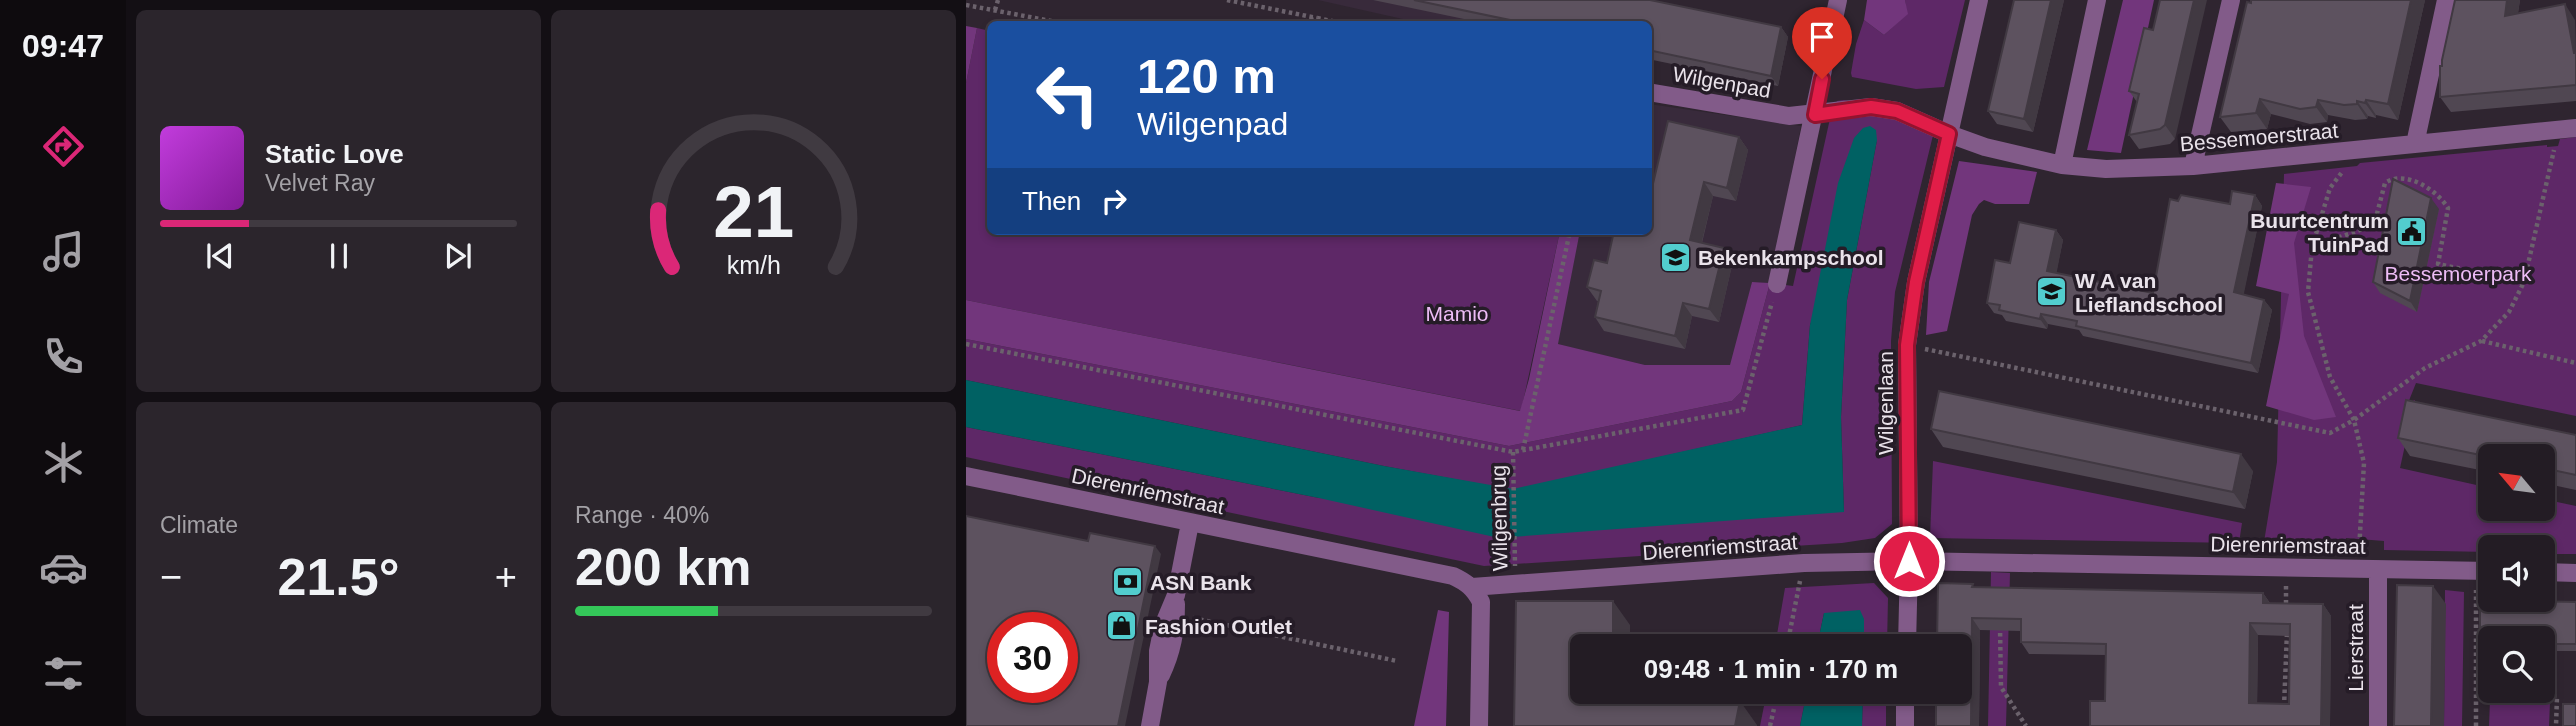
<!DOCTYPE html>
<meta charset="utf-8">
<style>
:root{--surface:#231c24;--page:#2b252c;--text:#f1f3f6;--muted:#a3a1a6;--line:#403a41;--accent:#db2777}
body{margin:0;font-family:Arial,sans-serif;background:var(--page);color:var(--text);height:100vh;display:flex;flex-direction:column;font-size:26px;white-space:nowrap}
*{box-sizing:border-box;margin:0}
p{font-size:23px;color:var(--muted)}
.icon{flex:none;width:38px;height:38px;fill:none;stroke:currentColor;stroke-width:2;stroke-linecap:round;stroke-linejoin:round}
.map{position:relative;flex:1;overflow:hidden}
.details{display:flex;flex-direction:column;gap:10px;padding:10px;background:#130f14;width:840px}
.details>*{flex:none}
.banner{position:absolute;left:21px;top:21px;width:665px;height:214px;border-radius:10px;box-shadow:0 4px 10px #0003,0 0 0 2px var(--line);background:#1a4fa0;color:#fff;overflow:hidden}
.needle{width:46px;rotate:299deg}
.buttons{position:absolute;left:1512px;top:444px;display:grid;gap:14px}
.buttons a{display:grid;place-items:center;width:77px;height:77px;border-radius:10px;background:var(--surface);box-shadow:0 4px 10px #0003,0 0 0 2px var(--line);font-size:35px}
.speed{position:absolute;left:21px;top:612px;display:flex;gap:14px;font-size:35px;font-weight:700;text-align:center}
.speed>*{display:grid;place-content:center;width:91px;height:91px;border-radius:50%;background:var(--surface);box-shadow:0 4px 10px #0003,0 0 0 2px var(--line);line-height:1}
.speed .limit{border:10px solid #d22;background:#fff;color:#111}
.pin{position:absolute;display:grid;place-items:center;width:60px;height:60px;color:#fff;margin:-72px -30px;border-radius:50% 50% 50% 0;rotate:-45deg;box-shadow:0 0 7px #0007}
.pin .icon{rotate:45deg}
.me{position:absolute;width:77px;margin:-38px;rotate:0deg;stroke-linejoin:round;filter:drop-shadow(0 0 5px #0008)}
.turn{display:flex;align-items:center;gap:24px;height:147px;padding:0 35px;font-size:32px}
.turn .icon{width:91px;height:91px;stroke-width:2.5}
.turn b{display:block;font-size:49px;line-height:60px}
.then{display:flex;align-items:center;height:66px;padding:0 35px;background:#0003;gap:14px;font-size:26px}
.big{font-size:52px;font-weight:800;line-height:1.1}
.details .tile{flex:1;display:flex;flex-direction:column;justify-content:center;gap:10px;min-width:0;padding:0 24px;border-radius:10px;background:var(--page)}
.details .dial{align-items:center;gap:0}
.dial svg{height:182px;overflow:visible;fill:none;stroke:var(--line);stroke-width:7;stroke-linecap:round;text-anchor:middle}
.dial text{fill:var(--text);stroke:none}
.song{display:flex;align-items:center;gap:21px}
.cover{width:84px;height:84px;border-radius:10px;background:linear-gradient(135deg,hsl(290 70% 55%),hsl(290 70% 35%))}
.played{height:7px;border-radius:4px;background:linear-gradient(90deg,var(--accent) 25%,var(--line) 25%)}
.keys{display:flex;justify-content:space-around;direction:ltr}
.heat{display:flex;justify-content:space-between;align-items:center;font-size:38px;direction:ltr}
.charge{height:10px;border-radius:5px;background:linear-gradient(90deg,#34c759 40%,var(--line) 0)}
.details .tiles{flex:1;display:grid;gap:10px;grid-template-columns:repeat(2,1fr)}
.trip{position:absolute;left:604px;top:634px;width:402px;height:70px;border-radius:10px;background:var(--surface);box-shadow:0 4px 10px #0003,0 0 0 2px var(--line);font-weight:800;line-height:70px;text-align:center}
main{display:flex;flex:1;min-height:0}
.dock{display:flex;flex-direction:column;width:126px;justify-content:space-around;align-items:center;background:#0e0b0e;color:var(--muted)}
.dock .icon{width:49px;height:49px}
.dock .current{color:var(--accent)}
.dock b{font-size:32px;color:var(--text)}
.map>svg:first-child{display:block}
</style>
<main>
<nav class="dock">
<b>09:47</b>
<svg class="icon current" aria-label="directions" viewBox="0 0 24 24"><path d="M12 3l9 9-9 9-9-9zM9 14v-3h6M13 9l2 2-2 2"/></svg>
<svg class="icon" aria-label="music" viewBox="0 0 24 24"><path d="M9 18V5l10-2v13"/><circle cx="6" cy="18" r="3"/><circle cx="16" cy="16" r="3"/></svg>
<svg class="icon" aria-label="phone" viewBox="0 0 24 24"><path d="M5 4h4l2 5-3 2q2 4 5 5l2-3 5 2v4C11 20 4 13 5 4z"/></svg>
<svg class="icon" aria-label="climate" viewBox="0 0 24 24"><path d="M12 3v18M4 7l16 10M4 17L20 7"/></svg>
<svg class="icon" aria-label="car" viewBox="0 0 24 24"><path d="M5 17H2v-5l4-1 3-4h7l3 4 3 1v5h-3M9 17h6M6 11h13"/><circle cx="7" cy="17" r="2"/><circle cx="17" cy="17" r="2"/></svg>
<svg class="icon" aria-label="filters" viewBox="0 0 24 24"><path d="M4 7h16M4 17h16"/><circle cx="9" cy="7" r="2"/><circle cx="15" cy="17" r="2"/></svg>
</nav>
<section class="details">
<div class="tiles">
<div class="tile">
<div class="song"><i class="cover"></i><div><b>Static Love</b><p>Velvet Ray</p></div></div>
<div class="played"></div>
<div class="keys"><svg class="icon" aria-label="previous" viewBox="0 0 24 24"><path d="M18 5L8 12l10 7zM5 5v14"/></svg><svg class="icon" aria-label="pause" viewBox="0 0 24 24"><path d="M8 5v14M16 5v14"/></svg><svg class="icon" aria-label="next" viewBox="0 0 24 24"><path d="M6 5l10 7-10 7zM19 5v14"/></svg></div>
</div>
<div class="tile dial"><svg viewBox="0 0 100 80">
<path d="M14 69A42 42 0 1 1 86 69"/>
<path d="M14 69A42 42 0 0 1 8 44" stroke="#db2777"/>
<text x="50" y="56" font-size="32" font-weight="700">21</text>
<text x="50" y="72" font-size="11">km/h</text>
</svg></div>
<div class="tile"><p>Climate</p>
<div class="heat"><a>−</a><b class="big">21.5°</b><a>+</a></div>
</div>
<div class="tile"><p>Range · 40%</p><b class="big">200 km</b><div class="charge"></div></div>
</div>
</section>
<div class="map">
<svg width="1610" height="726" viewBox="0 0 1610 726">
<rect width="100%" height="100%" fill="#2f2530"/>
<path fill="#382a3b" d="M352,0h234l-6,24h-121z
M683,104l152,22 -31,157 -18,-1 -21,83h-86l-88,-21 23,-113h68z"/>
<path fill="#5e2867" d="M939,0h60l-21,87 -28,2 -64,-12 -1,-4 5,-29 8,-24 20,15 23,-21z
M11,28l13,3v200h570l-39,180 -555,-111v-217z
M878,100l60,12 31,15 -40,165 -4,49 1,183 -17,14 -33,5 -358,23 -518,-109v-30l353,71 525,14 -3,-95 6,-117 30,-160 -67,185 -8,100 -289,65 -129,-24 -418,-86v-41l543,107 223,-45 9,-9 29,-109 23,3 38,-172 6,-13z
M1610,137v279l-160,-33 -8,20 7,-3 -15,68 90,20v21h53v-10l33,7v48h-33v-6h-53v4l-106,-2v-9l-38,-3 -1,3 -81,1 13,-80 7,-288 73,-8 3,-3 187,-18v2l11,-1 2,-7z
M967,461l309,62 -3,20 -309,-5z
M1025,572l19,1 -4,153h-18z
M908,583l14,15 -1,48h-23v-27l-40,-6 -7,33h-42l10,-58z
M1479,590l19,2 -2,134h-18z
M801,691h40l-7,35h-40z
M897,691h23v35h-24z
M1524,700l60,2 -1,24h-60z"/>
<path fill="#72367c" d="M901,0h38l3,14 -24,21 -20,-15z
M1157,0h31l-33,153 -34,-3z
M0,26l11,2 -11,55z
M993,161l78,11 -8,32h-34l-11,-4 -5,4 -7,11 -25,116 -21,4 3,-53z
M1310,183l35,4 -17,56 10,93 32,81 -22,3 -48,-14 23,-112 -33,-8z
M594,231h20l-22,113 87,21h85l22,-83 18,1 -29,109 -9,9 -223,45 -543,-107v-39l554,111 9,-32z
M472,610l11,2 -3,114h-32z"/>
<path fill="#006163" d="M904,126l6,4 1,10 -30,160 -6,117 3,95 -345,26 -180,-40 -353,-71v-47l418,86 129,23 289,-64 8,-100 28,-142 16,-45 9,-10z
M894,610l4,9v27h-47l7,-33z
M841,691h56l-1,35h-62z"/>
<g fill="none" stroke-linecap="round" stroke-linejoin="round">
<path stroke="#6b626c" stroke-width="4.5" stroke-dasharray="3.5 3.5" stroke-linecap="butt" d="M261,0l90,18
M0,5l101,19
M29,10l3,-10
M331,24l20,-6 30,6
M1346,247l62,-22 11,-42c20,-14 52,7 63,25l-10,56 86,18
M1516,341l94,22
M0,344l547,108 230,-42 29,-108
M959,349l405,84 24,-13 -24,-43 -22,-85 4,-45 18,-59 13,-17
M557,450l47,-219
M547,452l2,114
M1393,551l5,-88 -10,-43 71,-52 56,-27 28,-29 15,-30 30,-132
M1320,586v23
M227,618l204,43
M1034,626l1,61 25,39
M821,646l13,-65
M1510,692l81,4 -1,30
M1318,707l3,-75
M804,726l8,-35
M1510,726v-136"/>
<path stroke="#825b89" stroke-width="18" d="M682,92l141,24 82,-9 26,4 52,23 36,13 77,18 44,4 87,-3 383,-38
M1449,144l31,-144
M1096,165l35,-165
M1227,166l38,-166
M811,284l61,-284
M0,476l487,100c13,6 21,12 28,26l-2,124
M1412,570v156
M1577,572l33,1
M506,587l332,-24 105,-2 581,10
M941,646l2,-85 -2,-216 9,-63 63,-282
M195,675c11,-23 15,-44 15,-71
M184,726l8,-44v-31l5,-25 13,-31 14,-72
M939,726v-35"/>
</g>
<path fill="#504752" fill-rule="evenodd" d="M407,0h277l131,27 7,10 -10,49 -130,-27v-35h-160z
M1048,0h50l-31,132 -36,-8 -9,-13z
M1285,0h174l-27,120 -22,-5v3l-8,-2 -1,3 -12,1 -27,-5 -1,7 -17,2 -39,-10 -4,15 -36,3 -11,-15z
M1489,0h65l-2,13 57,7 1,81 -125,11 -11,-15 2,-31z
M1178,28l31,111 -5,5 -31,5 -10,-14 8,-33 -8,-11z
M773,137l9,13 -12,51 -23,-5 -11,47 22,5 9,13 -14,61 -27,-6 -7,33 -81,-18 -9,-14 3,-16h-1l-10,-14 20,-24 41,-32 2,-35z
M1289,195l7,11 -19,89 21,5 8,10 -14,63 -175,-37 -4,-6 -31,-6 -1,5 -41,-8 -4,-6 -8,-2 -7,-10 23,-40 46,-33 7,10 -7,33 97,20 25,-92 52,3z
M1473,209l-22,103 -37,-19 -7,-11z
M965,429l322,42 -8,38 -302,-62z
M1610,435v55l-33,-7v-26h-53v15l-80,-16 -12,-18z
M1009,587l288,6 7,10 53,1 8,12 -1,110 -225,-25 1,-46 -77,-1 -8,-12v-11l-41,-1 -1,96h-43zM1292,635l32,1 -1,68h-32z
M1514,600l96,2v49h-33v-12h-53v12h-5l-5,-7z"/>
<path fill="#413942" d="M1085,0h13l-31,132 -9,-13z
M1228,0h13l-32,139 -10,-14z
M1445,0h14l-27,120 -10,-16z
M1541,0h13l-5,31 -10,-15z
M1599,4l10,16 1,36 -2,-3z
M815,27l7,10 -10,49 -7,-10z
M1294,99l11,15 -4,15 -11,-16z
M1352,100l10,15 -1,7 -11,-15z
M1400,100l10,15v3l-11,-15z
M1391,101l11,15 -1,3 -10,-15z
M773,137l9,13 -12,51 -9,-13z
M738,182l9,14 -14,57 -9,-13z
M1289,195l7,11 -20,97 -8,-11z
M1465,198l8,11 -22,103 -7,-11z
M1090,230l7,10 -8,41 -8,-10z
M758,248l9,13 -14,61 -10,-13z
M1298,300l8,10 -14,63 -7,-10z
M717,303l9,13 -7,33 -10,-13z
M1075,314l7,10 -1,5 -7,-10z
M1275,454l12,17 -8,38 -12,-17z
M189,546l6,8 -36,172h-7z
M1467,586l13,18 -2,122h-13z
M1297,593l8,12 -8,-2z
M647,601l17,24v21h-17z
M1357,604l8,12 -1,110h-9z
M1006,618l8,12 -1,96h-8z
M1284,623l8,12 -1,80 -8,-12z
M774,701l17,24v1h-22z"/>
<path fill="#5d525f" stroke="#413942" stroke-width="2" fill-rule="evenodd" d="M448,0h236l131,27 -10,49 -123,-26v-26h-119z
M1048,0h37l-27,119 -36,-8z
M1194,0h34l-29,125 -5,4 -31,6 10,-41 -10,-3 15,-63 9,2z
M1285,0h160l-23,104 -22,-4 -1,3 -8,-2v3l-13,1 -26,-5 -2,7 -16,2 -40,-10 -4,14 -36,4 27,-115 4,1z
M1489,0h52l-2,16 60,-12 9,49h2v32l-136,12v-31h2v-6z
M702,121l71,16 -12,51 -23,-6 -14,58 34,8 -15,61 -26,-6 -8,33 -80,-19 6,-26 -14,-4 7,-27 13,3 7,-32h34v-36l2,1z
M1427,179l38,19 -21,103 -37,-19z
M1266,191l23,4 -21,97 30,8 -13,63 -175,-37 1,-5 -36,-7 -1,5 -41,-9 1,-5 -13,-2 8,-43 15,3 9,-41 37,8 -9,41 106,22 17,-94 8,2 3,-6 49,9z
M973,391l302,63 -8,38 -302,-63z
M1440,400l170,35v40l-33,-7v-11h-53l-92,-19z
M0,516l122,25 2,-8 65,13 -37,180h-152zM37,628h59v60h-59z
M972,583l35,1 -1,3 291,6v10l60,1 -2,122h-231v-25h15l1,-57 -85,-2v-23l-49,-1 -1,108h-35v-35h24v-45h-23zM1284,623l40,1 -1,80 -40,-1z
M1431,585l36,1 -2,140h-37z
M1514,600l96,2v42h-33v-5h-53v5h-10z
M550,601h97v45h-31v45h50l27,6 2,-6h32l47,10 -5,25h-221z
M1597,704h13v22h-13z"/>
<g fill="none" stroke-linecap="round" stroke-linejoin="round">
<defs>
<path id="route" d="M856,79l-7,36 56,-8 26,4 52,23 -33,148 -9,63 2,216"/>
</defs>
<use href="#route" stroke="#92132f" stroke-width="18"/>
<use href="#route" stroke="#e11d48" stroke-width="12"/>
</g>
<defs>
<symbol id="civic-square" viewBox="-11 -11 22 22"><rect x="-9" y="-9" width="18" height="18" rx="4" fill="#52cdce" stroke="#251c27"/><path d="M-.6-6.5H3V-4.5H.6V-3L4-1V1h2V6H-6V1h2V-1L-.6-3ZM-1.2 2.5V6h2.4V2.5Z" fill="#111"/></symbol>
<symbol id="school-square" viewBox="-11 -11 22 22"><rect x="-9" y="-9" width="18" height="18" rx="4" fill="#52cdce" stroke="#251c27"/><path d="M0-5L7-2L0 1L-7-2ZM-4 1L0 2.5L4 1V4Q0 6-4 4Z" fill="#111"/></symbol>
<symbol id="bank-square" viewBox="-11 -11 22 22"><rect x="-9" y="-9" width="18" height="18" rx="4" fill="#52cdce" stroke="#251c27"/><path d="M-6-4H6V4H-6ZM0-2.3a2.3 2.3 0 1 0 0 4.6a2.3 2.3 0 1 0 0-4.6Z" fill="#111"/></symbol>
<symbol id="shop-square" viewBox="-11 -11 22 22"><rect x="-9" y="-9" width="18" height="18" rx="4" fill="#52cdce" stroke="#251c27"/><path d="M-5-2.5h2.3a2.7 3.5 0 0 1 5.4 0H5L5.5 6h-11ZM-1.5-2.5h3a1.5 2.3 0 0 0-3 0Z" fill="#111"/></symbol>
</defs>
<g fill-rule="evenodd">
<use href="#civic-square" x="1428" y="214" width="35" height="35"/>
<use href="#school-square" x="692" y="240" width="35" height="35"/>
<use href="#school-square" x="1068" y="274" width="35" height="35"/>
<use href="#bank-square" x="144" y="564" width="35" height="35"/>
<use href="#shop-square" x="138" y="608" width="35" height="35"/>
</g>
<g text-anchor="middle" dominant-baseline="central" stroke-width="7" stroke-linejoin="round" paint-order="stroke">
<g font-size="21" fill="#eae3eb" stroke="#251c27">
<text transform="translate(756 82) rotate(10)">Wilgenpad</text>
<text transform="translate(1293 137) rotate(-5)">Bessemoerstraat</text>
<text transform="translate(919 403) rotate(-90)">Wilgenlaan</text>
<text transform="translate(182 491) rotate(12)">Dierenriemstraat</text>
<text transform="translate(533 518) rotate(-91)">Wilgenbrug</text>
<text transform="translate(1322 545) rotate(1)">Dierenriemstraat</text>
<text transform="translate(754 547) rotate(-4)">Dierenriemstraat</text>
<text transform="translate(1389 648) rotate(-90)">Lierstraat</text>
</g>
<g font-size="21" font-weight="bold" fill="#eae3eb" stroke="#251c27" text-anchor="start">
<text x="1423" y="220" text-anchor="end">Buurtcentrum<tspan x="1423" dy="24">TuinPad</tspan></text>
<text x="732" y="257">Bekenkampschool</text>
<text x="1109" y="280">W A van<tspan x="1109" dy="24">Lieflandschool</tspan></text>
<text x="184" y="582">ASN Bank</text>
<text x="179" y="626">Fashion Outlet</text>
</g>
<g font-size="21" fill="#edbcf6" stroke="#251c27">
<text x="1492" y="273">Bessemoerpark</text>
<text x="491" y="313">Mamio</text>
</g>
</g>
</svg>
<div class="buttons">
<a><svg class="needle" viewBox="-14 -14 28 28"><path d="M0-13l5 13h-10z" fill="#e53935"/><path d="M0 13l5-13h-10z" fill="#a3a1a6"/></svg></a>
<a><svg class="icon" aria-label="sound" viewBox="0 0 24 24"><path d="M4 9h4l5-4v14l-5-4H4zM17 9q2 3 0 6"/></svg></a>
<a><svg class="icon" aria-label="search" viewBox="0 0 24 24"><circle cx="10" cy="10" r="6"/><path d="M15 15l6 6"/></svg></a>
</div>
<div class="speed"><div class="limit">30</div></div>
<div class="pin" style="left:856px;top:79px;background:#d93025"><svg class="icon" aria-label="arrive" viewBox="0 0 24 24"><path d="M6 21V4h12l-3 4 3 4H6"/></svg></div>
<svg class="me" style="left:943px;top:561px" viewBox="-20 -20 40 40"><circle r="17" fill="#e11d48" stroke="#fff" stroke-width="3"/><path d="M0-11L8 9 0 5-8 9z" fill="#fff"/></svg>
<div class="trip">09:48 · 1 min · 170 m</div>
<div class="banner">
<div class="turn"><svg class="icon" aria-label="left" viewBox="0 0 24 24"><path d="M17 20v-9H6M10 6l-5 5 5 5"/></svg><div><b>120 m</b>Wilgenpad</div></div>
<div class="then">Then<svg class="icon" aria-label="right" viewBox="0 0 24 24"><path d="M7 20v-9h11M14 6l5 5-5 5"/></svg></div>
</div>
</div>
</main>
